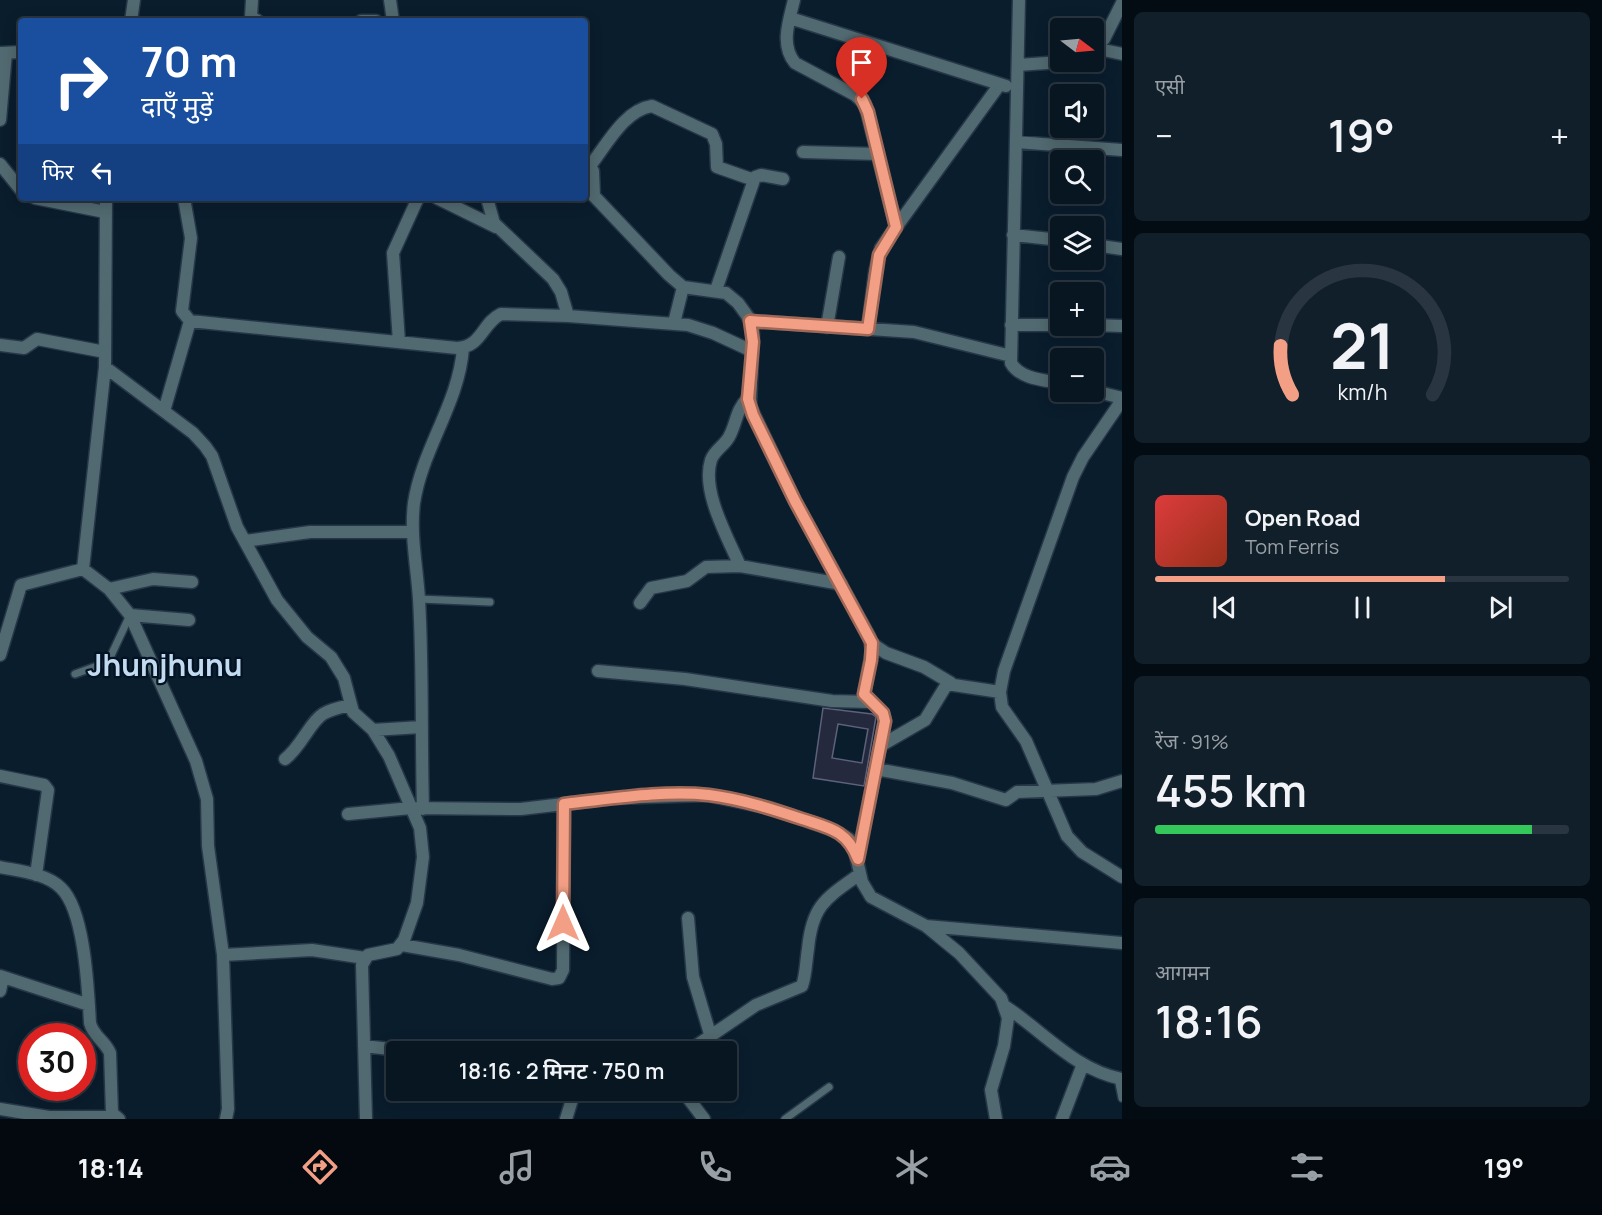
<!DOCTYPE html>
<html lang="hi">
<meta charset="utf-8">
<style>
:root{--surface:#081622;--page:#111f2a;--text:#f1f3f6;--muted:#989fa5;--line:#293540;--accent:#f39f85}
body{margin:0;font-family:Manrope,"Noto Sans Devanagari",sans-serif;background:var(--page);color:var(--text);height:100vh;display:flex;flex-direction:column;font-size:22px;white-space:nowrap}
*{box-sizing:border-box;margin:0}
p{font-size:20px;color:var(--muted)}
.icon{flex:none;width:33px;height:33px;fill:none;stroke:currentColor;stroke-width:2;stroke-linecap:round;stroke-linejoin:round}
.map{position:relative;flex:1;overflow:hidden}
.sheet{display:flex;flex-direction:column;gap:12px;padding:12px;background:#040c13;width:480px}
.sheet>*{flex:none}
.banner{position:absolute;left:18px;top:18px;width:570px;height:183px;border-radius:6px;box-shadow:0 3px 15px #0003,0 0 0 2px var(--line);background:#1a4fa0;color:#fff;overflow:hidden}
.needle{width:39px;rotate:106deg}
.controls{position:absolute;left:1050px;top:18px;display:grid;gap:12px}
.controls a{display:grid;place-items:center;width:54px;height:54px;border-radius:6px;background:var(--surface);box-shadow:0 3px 15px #0003,0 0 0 2px var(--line);font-size:30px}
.speed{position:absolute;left:18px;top:1023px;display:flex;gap:12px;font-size:30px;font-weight:700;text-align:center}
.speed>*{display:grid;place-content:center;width:78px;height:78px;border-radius:50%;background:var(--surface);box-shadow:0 3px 15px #0003,0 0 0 2px var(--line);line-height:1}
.speed .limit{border:9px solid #d22;background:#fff;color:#111}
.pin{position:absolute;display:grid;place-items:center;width:51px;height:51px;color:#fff;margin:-62px -26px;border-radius:50% 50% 50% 0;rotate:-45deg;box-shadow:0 0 6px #0007}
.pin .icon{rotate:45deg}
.me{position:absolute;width:66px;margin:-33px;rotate:0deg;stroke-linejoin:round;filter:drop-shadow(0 0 4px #0008)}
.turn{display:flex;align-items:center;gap:21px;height:126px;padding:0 24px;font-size:27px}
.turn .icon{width:78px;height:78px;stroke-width:2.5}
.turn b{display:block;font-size:42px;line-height:51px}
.then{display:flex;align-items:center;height:57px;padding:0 24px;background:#0003;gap:12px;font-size:22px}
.big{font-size:45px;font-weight:600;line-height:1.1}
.sheet .widget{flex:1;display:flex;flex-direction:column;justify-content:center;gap:9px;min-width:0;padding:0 21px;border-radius:9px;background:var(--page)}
.sheet .dial{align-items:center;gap:0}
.dial svg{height:156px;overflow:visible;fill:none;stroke:var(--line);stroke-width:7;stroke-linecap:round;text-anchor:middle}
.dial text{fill:var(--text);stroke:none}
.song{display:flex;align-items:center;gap:18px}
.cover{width:72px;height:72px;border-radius:9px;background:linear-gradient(135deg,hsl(0 70% 55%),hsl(10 70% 35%))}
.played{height:6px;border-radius:3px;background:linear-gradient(90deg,var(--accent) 70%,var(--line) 70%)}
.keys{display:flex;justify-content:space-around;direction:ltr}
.heat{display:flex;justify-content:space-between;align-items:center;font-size:33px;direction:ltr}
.charge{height:9px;border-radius:4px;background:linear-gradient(90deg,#34c759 91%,var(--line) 0)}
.trip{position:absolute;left:386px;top:1041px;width:351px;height:60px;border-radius:6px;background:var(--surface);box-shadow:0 3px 15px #0003,0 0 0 2px var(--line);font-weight:600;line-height:60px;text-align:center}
.tabs{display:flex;height:96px;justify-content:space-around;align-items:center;background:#03090e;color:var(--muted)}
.tabs .icon{width:42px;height:42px}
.tabs .current{color:var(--accent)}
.tabs b{font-size:27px;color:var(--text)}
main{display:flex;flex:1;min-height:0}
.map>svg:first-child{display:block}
</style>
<main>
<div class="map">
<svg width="1122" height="1119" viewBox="0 0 1122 1119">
<rect width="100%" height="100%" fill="#0a1d2d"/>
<path fill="#25293e" stroke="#5d617a" stroke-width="1.5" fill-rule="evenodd" d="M823,708l49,6 4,3 -12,69 -51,-8zM838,724l30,5 -6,34 -30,-5z"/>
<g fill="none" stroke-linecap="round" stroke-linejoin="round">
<defs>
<path id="service" d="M419,599l71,3
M75,674l33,-12 22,-47
M1118,1078l4,20
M785,1119l44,-32"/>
<path id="minor" d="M252,0l-1,17 7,4
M390,0l3,21
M794,0c-5,21 -14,45 1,63l60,32 10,9 31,123
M1019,0l-8,363c9,16 33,17 49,20
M790,18l216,68
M131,21l3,-21
M361,21h15
M1094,48l10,-9 18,-36
M1094,48l28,6
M0,53l21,-1
M1018,65l43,-3
M0,120l6,-67
M1016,142l106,8
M803,152l75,2
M585,159l8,12 1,25 75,79 14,12 43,6 12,10 13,18 2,13 -3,72 45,95 74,135 3,15 -8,43 19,19 2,8 -27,136
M0,164l21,26
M590,166c16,-20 34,-56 62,-60l60,28 4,10 1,23 37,13
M35,198l70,14
M184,198l7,40 -9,73 8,10 267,27c25,-1 25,-25 44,-34l67,2 120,9 25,8 39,18
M437,198l59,29
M487,198l7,25 59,56 8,13 7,24
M1013,235l47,5
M1094,245l28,4
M716,290l39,-113 6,-2 22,4
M751,321l163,11 97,24
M674,323l9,-36
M1011,325h49
M1094,325l28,1
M827,327l12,-70
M868,329l7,-57 6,-24 119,-164
M399,342l-6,-89 25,-55
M0,345l24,3 13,-9 68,13
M105,367l88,66 12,13 7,10 25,71 40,73 30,37 24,20 13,21 9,34 20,18 16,26 31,72 3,29 -6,46 -13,37 -7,9 -29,6 -6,10 4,154
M1094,391l28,7
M1122,400l-39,57 -10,20 -69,194 -4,21 2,15 24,34 41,95 15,16 40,25
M164,411l26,-90
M245,541l65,-9h103
M740,566c-12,-28 -39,-75 -29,-106 4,-11 15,-15 19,-25 7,-14 6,-25 18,-37
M83,569l26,20 21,26 66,146 11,38 1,47 15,109 5,154 -2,10
M109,589l44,-10 39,3
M640,603l11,-15 36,-7 19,-14 34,-1 101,18
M130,615l59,5
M871,643l15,10 38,14 27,16
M0,655l21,-70 62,-16 22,-202 1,-169
M598,671l87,8 147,22 38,1
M373,730l48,-3
M880,746l45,-26 22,-36 53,8
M285,759c16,-12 25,-37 38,-45 8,-5 19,-7 28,-9
M876,769l76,14 54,17 11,-8 79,-3 26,-8
M0,776l44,9 4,5 -12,85
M423,809c-2,-70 0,-141 -4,-210 -2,-32 -9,-64 -5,-96 8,-54 45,-100 49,-155
M348,814l63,-6 110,1 93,-11 93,-3 63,13 63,22 16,9 5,8 8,35 9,15 55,29 33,27 42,45 7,20 -4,28 -13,44 5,29
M0,867c19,4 46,6 61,21 24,23 27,102 29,135 3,13 15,18 20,30l2,60 7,6
M688,918l5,59 17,57
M926,926l196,17
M402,945l57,10 93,24 7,-1 4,-8 1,-166
M223,955l89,-5 53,8
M0,976l89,29
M0,991l3,-14
M1006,1007c38,25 69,63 116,72
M364,1046l52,6
M687,1052l69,-47 46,-19c4,-11 4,-25 6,-37 4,-44 18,-51 52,-75
M682,1090l22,29
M0,1109l49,8h67
M566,1119l9,-29
M1062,1119l21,-55"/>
</defs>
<use href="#service" stroke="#263848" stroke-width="10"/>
<use href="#minor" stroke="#263848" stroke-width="15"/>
<use href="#service" stroke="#516970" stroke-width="7"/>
<use href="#minor" stroke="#516970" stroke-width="12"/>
</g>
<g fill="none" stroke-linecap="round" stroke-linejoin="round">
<defs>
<path id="route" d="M563,923l1,-119c47,-5 98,-14 145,-9 32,4 63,14 93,24 27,9 45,11 56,40l27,-138 -2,-8 -19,-19 7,-34 1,-17 -77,-142 -42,-86 -5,-16 5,-57 -3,-21 118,8 11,-74 17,-28 -28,-115 -6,-13"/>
</defs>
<use href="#route" stroke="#9e6756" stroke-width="15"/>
<use href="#route" stroke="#f39f85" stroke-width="10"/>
</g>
<g text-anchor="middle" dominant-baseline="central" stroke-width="4.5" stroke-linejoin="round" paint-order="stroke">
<g font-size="30" font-weight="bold" fill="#c3dbf1" stroke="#031323">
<text x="165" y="664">Jhunjhunu</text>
</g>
</g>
</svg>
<div class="controls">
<a><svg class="needle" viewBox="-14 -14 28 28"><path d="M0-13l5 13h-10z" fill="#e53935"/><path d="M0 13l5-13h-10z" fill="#989fa5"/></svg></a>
<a><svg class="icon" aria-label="sound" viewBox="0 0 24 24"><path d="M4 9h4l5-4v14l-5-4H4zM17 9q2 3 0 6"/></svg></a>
<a><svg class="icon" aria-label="search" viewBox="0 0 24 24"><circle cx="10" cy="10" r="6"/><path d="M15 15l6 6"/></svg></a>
<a><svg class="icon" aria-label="layers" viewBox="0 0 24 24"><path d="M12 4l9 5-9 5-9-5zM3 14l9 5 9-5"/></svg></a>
<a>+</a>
<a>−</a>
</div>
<div class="speed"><div class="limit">30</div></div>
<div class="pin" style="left:862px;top:99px;background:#d93025"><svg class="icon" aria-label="arrive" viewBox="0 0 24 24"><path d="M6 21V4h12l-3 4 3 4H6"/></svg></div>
<svg class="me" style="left:563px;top:923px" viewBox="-20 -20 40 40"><path d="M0-17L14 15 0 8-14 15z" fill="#f39f85" stroke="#fff" stroke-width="4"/></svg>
<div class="trip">18:16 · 2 मिनट · 750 m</div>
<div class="banner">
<div class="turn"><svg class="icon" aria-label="right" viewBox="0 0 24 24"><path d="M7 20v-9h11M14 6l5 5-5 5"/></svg><div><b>70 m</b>दाएँ मुड़ें</div></div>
<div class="then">फिर<svg class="icon" aria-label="left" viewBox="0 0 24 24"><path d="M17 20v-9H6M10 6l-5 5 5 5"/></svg></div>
</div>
</div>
<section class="sheet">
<div class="widget"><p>एसी</p>
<div class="heat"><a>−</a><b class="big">19°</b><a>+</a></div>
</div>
<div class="widget dial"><svg viewBox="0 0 100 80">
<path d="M14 69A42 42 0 1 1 86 69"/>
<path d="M14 69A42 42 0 0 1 8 44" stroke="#f39f85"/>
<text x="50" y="56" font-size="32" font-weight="700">21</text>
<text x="50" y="72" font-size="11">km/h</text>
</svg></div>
<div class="widget">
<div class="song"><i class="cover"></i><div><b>Open Road</b><p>Tom Ferris</p></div></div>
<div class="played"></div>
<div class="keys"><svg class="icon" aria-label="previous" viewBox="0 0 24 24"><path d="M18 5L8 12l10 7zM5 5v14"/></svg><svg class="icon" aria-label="pause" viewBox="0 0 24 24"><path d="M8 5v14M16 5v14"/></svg><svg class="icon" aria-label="next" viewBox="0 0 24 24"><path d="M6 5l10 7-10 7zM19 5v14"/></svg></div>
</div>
<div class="widget"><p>रेंज · 91%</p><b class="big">455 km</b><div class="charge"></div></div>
<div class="widget"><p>आगमन</p><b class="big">18:16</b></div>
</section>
</main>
<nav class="tabs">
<b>18:14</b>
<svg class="icon current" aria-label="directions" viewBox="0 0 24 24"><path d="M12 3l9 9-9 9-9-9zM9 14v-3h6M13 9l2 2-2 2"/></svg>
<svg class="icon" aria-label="music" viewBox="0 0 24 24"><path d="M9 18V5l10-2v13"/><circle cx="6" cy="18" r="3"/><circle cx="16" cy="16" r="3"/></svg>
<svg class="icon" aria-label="phone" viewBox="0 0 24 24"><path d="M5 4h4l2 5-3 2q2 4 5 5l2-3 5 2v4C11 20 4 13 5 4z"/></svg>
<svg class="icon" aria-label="climate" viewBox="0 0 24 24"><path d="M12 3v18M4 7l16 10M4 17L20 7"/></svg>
<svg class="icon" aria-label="car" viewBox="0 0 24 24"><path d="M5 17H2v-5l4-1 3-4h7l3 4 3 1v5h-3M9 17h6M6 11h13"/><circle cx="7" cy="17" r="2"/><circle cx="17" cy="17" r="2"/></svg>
<svg class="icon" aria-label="filters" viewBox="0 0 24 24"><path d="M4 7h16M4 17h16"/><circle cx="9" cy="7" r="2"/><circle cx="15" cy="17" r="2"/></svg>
<b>19°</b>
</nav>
